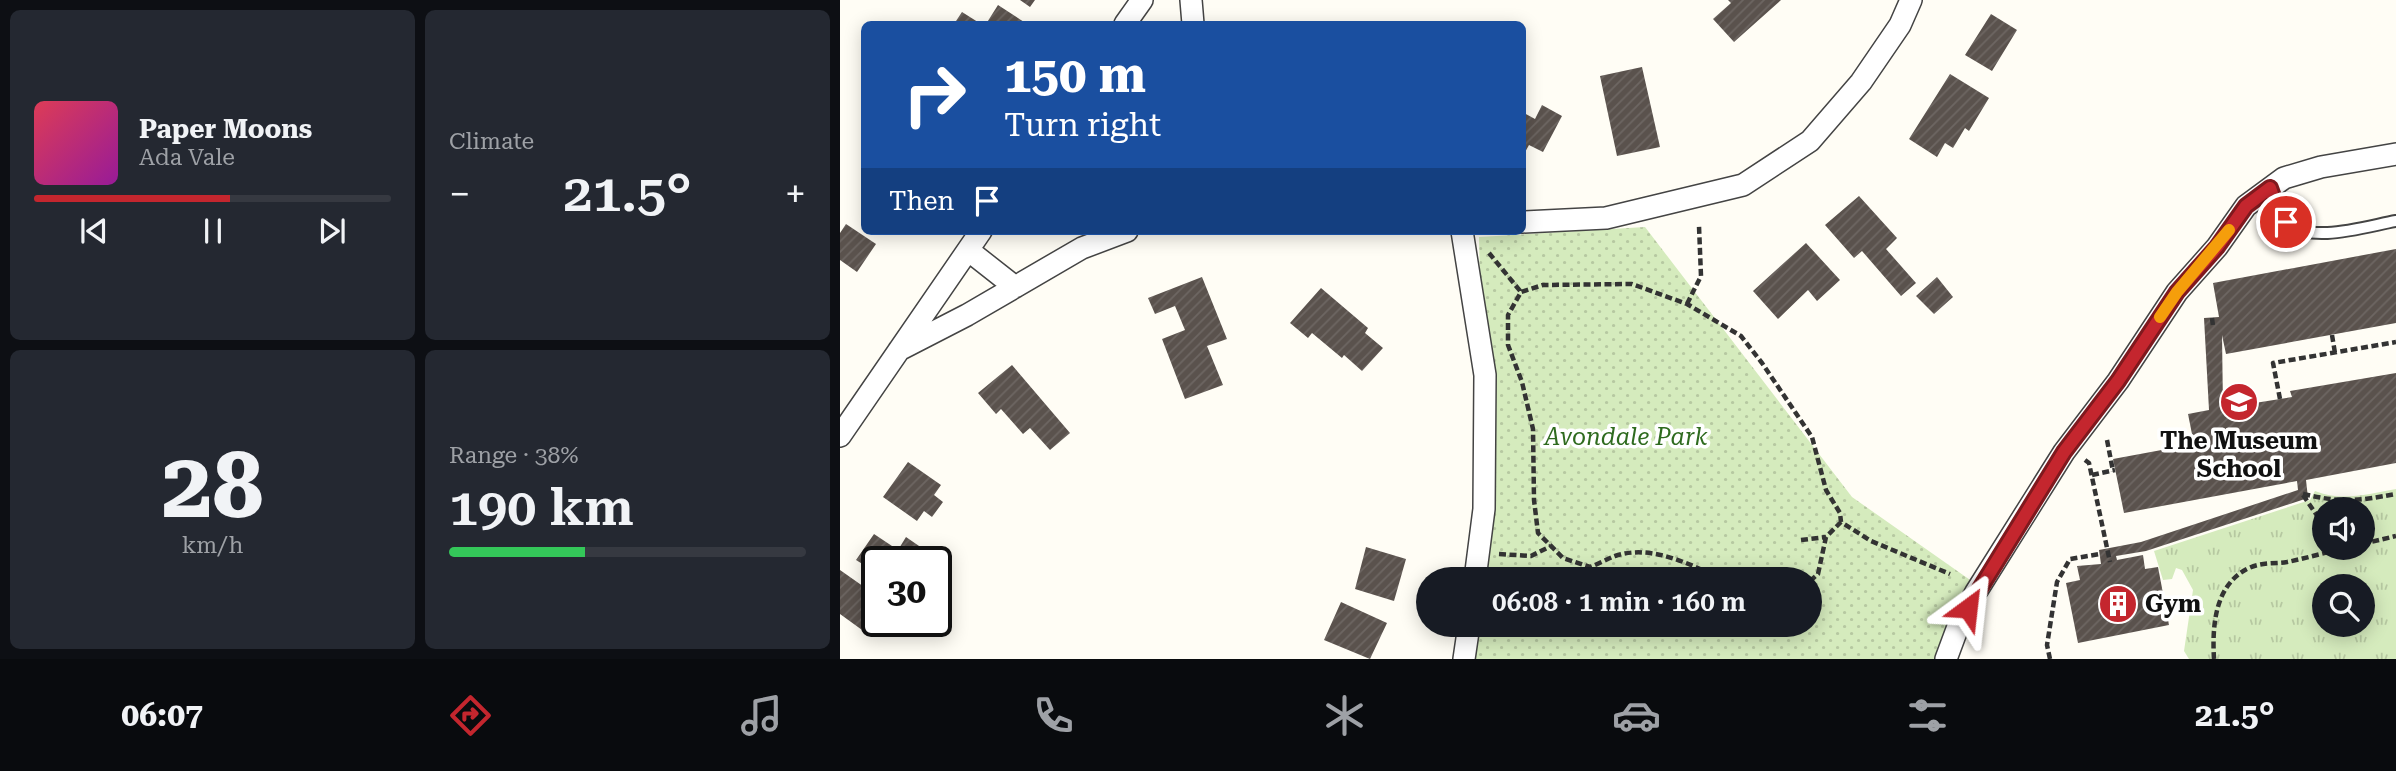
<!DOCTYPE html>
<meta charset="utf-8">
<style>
:root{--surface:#171b24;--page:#242831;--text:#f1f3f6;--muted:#9ea1a6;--line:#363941;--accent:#c4262e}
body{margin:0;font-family:"Roboto Serif",serif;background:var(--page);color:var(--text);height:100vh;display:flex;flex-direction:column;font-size:26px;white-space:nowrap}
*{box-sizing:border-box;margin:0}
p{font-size:23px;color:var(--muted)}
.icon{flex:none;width:38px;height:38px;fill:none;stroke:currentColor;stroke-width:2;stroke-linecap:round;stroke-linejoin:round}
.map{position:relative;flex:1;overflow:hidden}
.details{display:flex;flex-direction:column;gap:10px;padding:10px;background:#0d0f14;width:840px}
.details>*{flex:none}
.guide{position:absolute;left:21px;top:21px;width:665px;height:214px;border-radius:10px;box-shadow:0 4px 18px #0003;background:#1a4fa0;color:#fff;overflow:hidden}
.buttons{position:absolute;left:1472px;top:497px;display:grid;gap:14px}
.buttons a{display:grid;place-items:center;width:63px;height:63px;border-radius:50%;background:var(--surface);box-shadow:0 4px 18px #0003;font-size:35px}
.speed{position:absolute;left:21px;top:546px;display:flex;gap:14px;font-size:35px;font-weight:700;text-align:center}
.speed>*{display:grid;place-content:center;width:91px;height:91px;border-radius:50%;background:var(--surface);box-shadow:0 4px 18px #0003;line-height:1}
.speed .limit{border:4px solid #111;border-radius:10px;background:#fff;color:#111}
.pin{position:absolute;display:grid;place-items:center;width:60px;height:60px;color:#fff;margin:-30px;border:4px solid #fff;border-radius:50%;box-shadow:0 2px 7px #0007}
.me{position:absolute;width:77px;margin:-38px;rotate:30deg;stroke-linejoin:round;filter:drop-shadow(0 0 5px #0008)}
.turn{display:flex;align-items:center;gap:24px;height:147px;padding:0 28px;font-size:32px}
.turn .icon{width:91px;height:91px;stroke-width:2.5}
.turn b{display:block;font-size:49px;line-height:60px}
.then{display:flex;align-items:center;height:66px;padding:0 28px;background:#0003;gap:14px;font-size:26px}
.big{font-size:52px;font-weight:600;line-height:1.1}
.details .tile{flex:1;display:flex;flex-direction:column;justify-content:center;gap:10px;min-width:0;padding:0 24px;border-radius:10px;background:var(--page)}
.details .dial{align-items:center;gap:0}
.dial b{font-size:91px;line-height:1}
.song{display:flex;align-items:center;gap:21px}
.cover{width:84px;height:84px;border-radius:10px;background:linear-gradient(135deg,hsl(350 70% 55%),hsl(300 70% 35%))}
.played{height:7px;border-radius:4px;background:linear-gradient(90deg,var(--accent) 55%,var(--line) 55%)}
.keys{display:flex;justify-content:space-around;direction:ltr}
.heat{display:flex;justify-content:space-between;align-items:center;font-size:38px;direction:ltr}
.charge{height:10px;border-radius:5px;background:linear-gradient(90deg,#34c759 38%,var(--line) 0)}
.details .tiles{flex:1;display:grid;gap:10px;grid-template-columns:repeat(2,1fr)}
.trip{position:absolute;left:576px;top:567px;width:406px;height:70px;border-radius:35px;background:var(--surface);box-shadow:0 4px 18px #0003;font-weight:600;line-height:70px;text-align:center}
.tab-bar{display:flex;height:112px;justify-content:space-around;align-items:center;background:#090b0e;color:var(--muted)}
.tab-bar .icon{width:49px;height:49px}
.tab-bar .on{color:var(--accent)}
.tab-bar b{font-size:32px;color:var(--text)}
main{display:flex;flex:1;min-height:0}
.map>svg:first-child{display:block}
</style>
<main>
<section class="details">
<div class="tiles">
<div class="tile">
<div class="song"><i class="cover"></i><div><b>Paper Moons</b><p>Ada Vale</p></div></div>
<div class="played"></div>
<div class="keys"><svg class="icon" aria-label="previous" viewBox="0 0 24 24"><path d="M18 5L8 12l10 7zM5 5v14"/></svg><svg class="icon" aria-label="pause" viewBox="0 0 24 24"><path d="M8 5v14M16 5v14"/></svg><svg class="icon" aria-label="next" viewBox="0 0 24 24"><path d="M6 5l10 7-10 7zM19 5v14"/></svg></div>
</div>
<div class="tile"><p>Climate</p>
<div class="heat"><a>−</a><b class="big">21.5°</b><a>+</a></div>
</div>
<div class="tile dial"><b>28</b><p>km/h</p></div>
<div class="tile"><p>Range · 38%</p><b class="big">190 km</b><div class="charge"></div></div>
</div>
</section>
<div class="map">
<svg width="1556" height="659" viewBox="0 0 1556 659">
<defs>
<pattern id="grass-tufts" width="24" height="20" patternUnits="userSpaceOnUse" patternTransform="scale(1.75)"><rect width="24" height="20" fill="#d5ebbd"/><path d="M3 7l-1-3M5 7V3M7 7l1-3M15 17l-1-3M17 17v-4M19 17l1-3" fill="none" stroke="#b6c8a1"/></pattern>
<pattern id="park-dots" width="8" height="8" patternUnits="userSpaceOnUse" patternTransform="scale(1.75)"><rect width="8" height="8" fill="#d5ebbd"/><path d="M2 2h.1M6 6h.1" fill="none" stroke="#b6c8a1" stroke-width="1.8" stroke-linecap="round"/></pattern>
<pattern id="building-hatch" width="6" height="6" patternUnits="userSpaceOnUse" patternTransform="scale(1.75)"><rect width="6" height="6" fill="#5a524d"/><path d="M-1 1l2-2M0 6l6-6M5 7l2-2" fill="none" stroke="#6d6662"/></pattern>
</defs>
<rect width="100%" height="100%" fill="#fffdf5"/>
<path fill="url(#grass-tufts)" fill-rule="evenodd" d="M1556,489v170h-207l-5,-8 9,-61 -11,-20 -6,-2 -4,11 -9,1 -9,-29 156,-51 5,-9c26,11 53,3 81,-2zM1484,509h38v39h-38zM1484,586h38v39h-38z"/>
<path fill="url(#park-dots)" d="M805,227l207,270 121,85 -32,77h-482l7,-34h344v-46h-334l9,-47 -6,-295z"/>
<path fill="url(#building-hatch)" d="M180,0h15l-5,7z
M888,0h53l-47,42 -21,-23 18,-16z
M158,5l29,19h-41z
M122,12l19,12h-27z
M1151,14l26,16 -25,41 -27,-16z
M802,67l18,80 -43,9 -17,-80z
M1110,74l39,24 -20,33 -4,-3 -12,20 -8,-5 -8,14 -28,-18z
M702,105l20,11 -19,36 -14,-7 -5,9 -2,-42 13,7z
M1019,196l38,42 -11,11 30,34 -15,13 -39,-45 -8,7 -29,-33z
M6,224l30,20 -19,28 -17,-12v-27z
M966,243l34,37 -23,21 -9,-11 -30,29 -25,-28z
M1556,249v74l-170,31 -4,-19 1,73 69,-11 -2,-6 106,-18v90l-90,17 2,18 -162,53 -30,5 1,4 26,-5 2,14 13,-2 11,58 -91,18 -12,-60 14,-3 -3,-14 24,-2 -2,-14 42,-8 157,-52 -1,-9 -173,32 -11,-54 81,-15 -6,-30 21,-4 -5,-92 15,-1 -6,-34z
M362,277l25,62 -20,7 16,39 -38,14 -23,-60 23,-9 -10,-24 -20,8 -7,-16z
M1097,277l16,20 -19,17 -18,-18z
M481,288l47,40 -3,5 18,15 -21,23 -18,-16 -2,3 -30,-25 -4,5 -18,-15z
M172,365l58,68 -20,17 -20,-22 -7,6 -22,-25 -5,5 -18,-21z
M68,462l33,23 -7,10 9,7 -11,15 -8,-6 -7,10 -34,-24z
M34,534l24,16 8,-13 29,20 -3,5h-55v11l-21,-13z
M526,547l40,12 -12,42 -39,-12z
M0,570l37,26v25h3l-11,14 -29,-21z
M789,572l10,7h-15z
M501,602l46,21 -17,36 -46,-19z"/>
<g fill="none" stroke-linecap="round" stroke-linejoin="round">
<defs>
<path id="service" d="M1430,188c4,11 7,26 16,34 23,23 81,4 110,-1"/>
<path id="minor" d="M351,0l2,24
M285,24l17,-24
M682,222l84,-4 137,-33 67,-44 51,-59 39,-57 11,-25
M622,231l23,144 -1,134 -9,70
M128,250l47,37
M59,350l68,-35 115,-67 45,-17
M0,436l141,-205
M624,659l5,-34
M1106,659l13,-35 17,-32 88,-140 54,-71 59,-89 40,-45 29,-41 38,-28 37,-11 75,-13"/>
</defs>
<use href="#service" stroke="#444" stroke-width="14"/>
<use href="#minor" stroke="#444" stroke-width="24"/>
<path stroke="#333" stroke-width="4.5" stroke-dasharray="7 3.5" stroke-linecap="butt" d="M649,253l32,39
M847,304l14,-28 -2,-50
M1372,318l1,8
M1492,335l3,18
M1440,399l-7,-36 123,-21
M1267,440l6,31
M1245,460l4,3 21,99
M1252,475l23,-5
M1463,494c39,9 54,7 93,0
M1463,495l15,22 6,15
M961,540l25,-3
M1522,544l34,-8
M659,554l32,2 20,-10
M881,579c-31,-15 -70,-35 -106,-23 -8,3 -17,8 -25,11l-27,-9 -25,-25 -4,-33 -1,-71 -11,-47 -14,-37v-30l13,-23 22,-7 89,-1 55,20 54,32 21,27 50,74 14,53 14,23 1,9 30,19 79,33
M970,581l8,-7 8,-37 15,-15
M1210,659l-3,-14 10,-63 13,-23 30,-5
M1374,659c-2,-34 1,-75 35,-91 13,-6 26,-4 38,-6 20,-4 40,-10 59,-14"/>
<use href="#service" stroke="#fff" stroke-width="10"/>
<use href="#minor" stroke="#fff" stroke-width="21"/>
</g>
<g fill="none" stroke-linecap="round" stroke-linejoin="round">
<defs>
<path id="route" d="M1128,608l96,-156 54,-71 59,-89 40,-45 29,-41 24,-18 9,25 7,9"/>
</defs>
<use href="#route" stroke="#7f191e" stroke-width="18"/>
<use href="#route" stroke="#c4262e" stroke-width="12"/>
<path stroke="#f59e0b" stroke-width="12" d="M1320,317l17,-25 52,-62"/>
</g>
<defs>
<symbol id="school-disc" viewBox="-11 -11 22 22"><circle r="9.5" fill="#c4262e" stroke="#fff"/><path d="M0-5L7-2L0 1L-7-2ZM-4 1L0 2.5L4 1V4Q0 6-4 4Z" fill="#fff"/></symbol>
<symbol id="building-disc" viewBox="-11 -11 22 22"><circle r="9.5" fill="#c4262e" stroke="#fff"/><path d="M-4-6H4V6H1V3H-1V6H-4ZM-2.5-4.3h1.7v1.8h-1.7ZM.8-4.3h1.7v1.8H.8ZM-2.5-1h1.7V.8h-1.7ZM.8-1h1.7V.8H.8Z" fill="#fff"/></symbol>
</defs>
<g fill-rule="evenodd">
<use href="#school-disc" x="1377" y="380" width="44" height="44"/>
<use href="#building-disc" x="1256" y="582" width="44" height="44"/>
</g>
<g text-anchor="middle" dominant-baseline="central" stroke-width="7" stroke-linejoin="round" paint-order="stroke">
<g font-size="24" font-style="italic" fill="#2f6b1f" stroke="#fff">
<text x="786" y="437">Avondale Park</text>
</g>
<g font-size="24" font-weight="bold" fill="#111" stroke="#fff">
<text x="1399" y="441">The Museum<tspan x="1399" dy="28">School</tspan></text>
<text x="1305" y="604" text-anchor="start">Gym</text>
</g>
</g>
</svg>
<div class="buttons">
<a><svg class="icon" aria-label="sound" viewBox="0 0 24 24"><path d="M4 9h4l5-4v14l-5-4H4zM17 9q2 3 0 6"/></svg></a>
<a><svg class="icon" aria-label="search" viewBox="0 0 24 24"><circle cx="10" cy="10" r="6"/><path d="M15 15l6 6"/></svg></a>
</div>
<div class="speed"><div class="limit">30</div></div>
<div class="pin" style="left:1446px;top:222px;background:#d93025"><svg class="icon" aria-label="arrive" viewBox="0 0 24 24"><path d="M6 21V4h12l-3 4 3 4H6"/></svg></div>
<svg class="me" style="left:1128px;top:608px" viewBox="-20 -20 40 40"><path d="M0-17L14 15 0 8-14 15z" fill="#c4262e" stroke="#fff" stroke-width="4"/></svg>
<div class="trip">06:08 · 1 min · 160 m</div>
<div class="guide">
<div class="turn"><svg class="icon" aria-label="right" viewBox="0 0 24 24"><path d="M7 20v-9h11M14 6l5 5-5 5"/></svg><div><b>150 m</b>Turn right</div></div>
<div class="then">Then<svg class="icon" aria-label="arrive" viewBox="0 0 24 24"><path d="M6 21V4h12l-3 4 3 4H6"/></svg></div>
</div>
</div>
</main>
<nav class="tab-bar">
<b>06:07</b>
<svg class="icon on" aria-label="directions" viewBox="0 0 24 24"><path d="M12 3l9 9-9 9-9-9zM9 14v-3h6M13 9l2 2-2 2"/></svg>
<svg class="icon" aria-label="music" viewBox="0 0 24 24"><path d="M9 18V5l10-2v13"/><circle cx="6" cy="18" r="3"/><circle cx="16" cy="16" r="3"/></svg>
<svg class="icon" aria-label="phone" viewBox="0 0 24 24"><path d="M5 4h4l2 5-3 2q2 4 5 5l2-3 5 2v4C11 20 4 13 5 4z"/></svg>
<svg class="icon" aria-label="climate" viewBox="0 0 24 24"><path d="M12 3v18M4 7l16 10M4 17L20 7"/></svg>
<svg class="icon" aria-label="car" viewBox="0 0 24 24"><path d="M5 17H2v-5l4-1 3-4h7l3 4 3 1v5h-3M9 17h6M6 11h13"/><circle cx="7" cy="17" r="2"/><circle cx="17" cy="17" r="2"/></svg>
<svg class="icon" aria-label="filters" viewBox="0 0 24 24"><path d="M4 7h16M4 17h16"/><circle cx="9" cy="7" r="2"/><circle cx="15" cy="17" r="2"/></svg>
<b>21.5°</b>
</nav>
